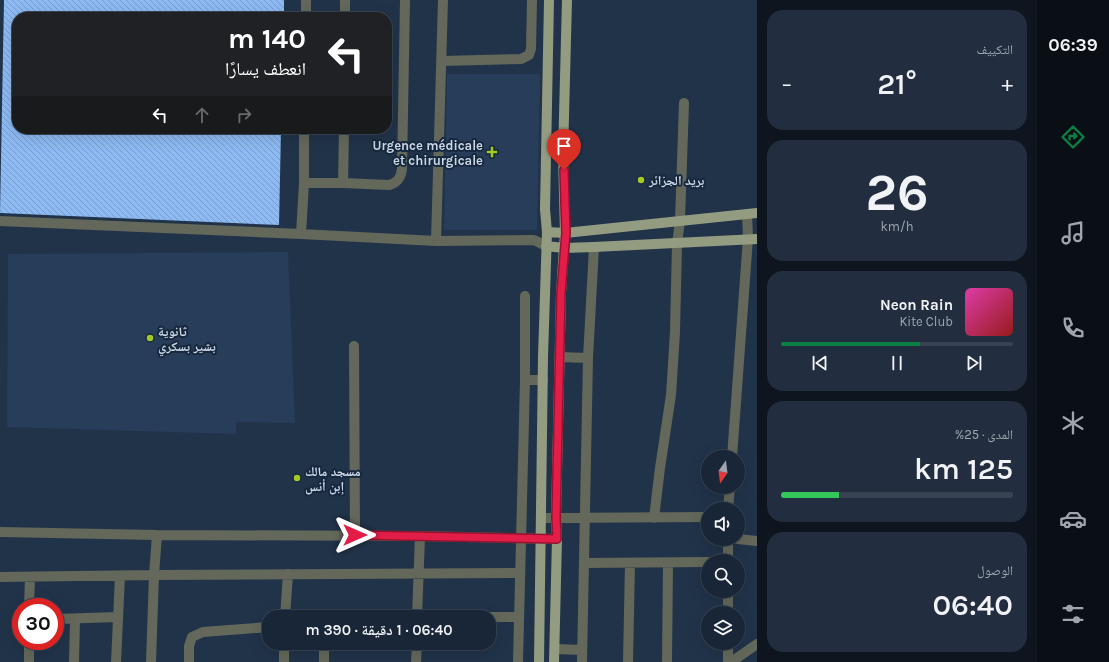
<!DOCTYPE html>
<html lang="ar">
<meta charset="utf-8">
<style>
:root{--surface:#192637;--page:#222e3f;--text:#f1f3f6;--muted:#9fa5ad;--line:#374352;--accent:#0b8043}
body{margin:0;font-family:Karla,"Noto Naskh Arabic",sans-serif;background:var(--page);color:var(--text);direction:rtl;height:100vh;display:flex;flex-direction:column;font-size:15px;white-space:nowrap}
*{box-sizing:border-box;margin:0}
p{font-size:13px;color:var(--muted)}
.icon{flex:none;width:22px;height:22px;fill:none;stroke:currentColor;stroke-width:2;stroke-linecap:round;stroke-linejoin:round}
.map{position:relative;flex:1;overflow:hidden;direction:ltr}
.sheet{display:flex;flex-direction:column;gap:10px;padding:10px;background:#0e151e;width:280px}
.sheet>*{flex:none}
.hud{position:absolute;left:12px;top:12px;width:380px;height:122px;border-radius:16px;box-shadow:0 4px 16px #0002,0 0 0 1px var(--line);direction:rtl;background:#202124;color:#fff;overflow:hidden}
.needle{width:26px;rotate:194deg}
.fabs{position:absolute;left:701px;top:450px;display:grid;gap:8px}
.fabs a{display:grid;place-items:center;width:44px;height:44px;border-radius:50%;background:var(--surface);box-shadow:0 4px 16px #0002,0 0 0 1px var(--line);font-size:20px}
.speed{position:absolute;left:12px;top:598px;display:flex;gap:8px;font-size:20px;font-weight:700;text-align:center}
.speed>*{display:grid;place-content:center;width:52px;height:52px;border-radius:50%;background:var(--surface);box-shadow:0 4px 16px #0002,0 0 0 1px var(--line);line-height:1}
.speed .limit{border:6px solid #d22;background:#fff;color:#111}
.pin{position:absolute;display:grid;place-items:center;width:34px;height:34px;color:#fff;margin:-41px -17px;border-radius:50% 50% 50% 0;rotate:-45deg;box-shadow:0 0 4px #0007}
.pin .icon{rotate:45deg}
.me{position:absolute;width:44px;margin:-22px;rotate:90deg;stroke-linejoin:round;filter:drop-shadow(0 0 3px #0008)}
.turn{display:flex;align-items:center;gap:14px;height:84px;padding:0 20px;font-size:18px}
.turn .icon{width:52px;height:52px;stroke-width:2.5}
.turn b{display:block;font-size:28px;line-height:34px}
.lanes{display:flex;align-items:center;height:38px;padding:0 20px;background:#0003;justify-content:center;gap:20px;direction:ltr}
.lanes .off{opacity:.35}
.big{font-size:30px;font-weight:600;line-height:1.1}
.sheet .widget{flex:1;display:flex;flex-direction:column;justify-content:center;gap:6px;min-width:0;padding:0 14px;border-radius:16px;background:var(--page)}
.sheet .dial{align-items:center;gap:0}
.dial b{font-size:52px;line-height:1}
.song{display:flex;align-items:center;gap:12px}
.cover{width:48px;height:48px;border-radius:6px;background:linear-gradient(135deg,hsl(320 70% 55%),hsl(0 70% 35%))}
.played{height:4px;border-radius:2px;background:linear-gradient(90deg,var(--accent) 60%,var(--line) 60%)}
.keys{display:flex;justify-content:space-around;direction:ltr}
.heat{display:flex;justify-content:space-between;align-items:center;font-size:22px;direction:ltr}
.charge{height:6px;border-radius:3px;background:linear-gradient(90deg,#34c759 25%,var(--line) 0)}
.trip{position:absolute;left:262px;top:610px;width:234px;height:40px;border-radius:16px;background:var(--surface);box-shadow:0 4px 16px #0002,0 0 0 1px var(--line);font-weight:600;line-height:40px;text-align:center;direction:rtl}
main{display:flex;flex:1;min-height:0}
.tabs{display:flex;flex-direction:column;width:72px;justify-content:space-around;align-items:center;background:#0a0f16;color:var(--muted)}
.tabs .icon{width:28px;height:28px}
.tabs .current{color:var(--accent)}
.tabs b{font-size:18px;color:var(--text)}
.map>svg:first-child{display:block}
</style>
<main>
<nav class="tabs">
<b>06:39</b>
<svg class="icon current" aria-label="directions" viewBox="0 0 24 24"><path d="M12 3l9 9-9 9-9-9zM9 14v-3h6M13 9l2 2-2 2"/></svg>
<svg class="icon" aria-label="music" viewBox="0 0 24 24"><path d="M9 18V5l10-2v13"/><circle cx="6" cy="18" r="3"/><circle cx="16" cy="16" r="3"/></svg>
<svg class="icon" aria-label="phone" viewBox="0 0 24 24"><path d="M5 4h4l2 5-3 2q2 4 5 5l2-3 5 2v4C11 20 4 13 5 4z"/></svg>
<svg class="icon" aria-label="climate" viewBox="0 0 24 24"><path d="M12 3v18M4 7l16 10M4 17L20 7"/></svg>
<svg class="icon" aria-label="car" viewBox="0 0 24 24"><path d="M5 17H2v-5l4-1 3-4h7l3 4 3 1v5h-3M9 17h6M6 11h13"/><circle cx="7" cy="17" r="2"/><circle cx="17" cy="17" r="2"/></svg>
<svg class="icon" aria-label="filters" viewBox="0 0 24 24"><path d="M4 7h16M4 17h16"/><circle cx="9" cy="7" r="2"/><circle cx="15" cy="17" r="2"/></svg>
</nav>
<section class="sheet">
<div class="widget"><p>التكييف</p>
<div class="heat"><a>−</a><b class="big">21°</b><a>+</a></div>
</div>
<div class="widget dial"><b>26</b><p>km/h</p></div>
<div class="widget">
<div class="song"><i class="cover"></i><div><b>Neon Rain</b><p>Kite Club</p></div></div>
<div class="played"></div>
<div class="keys"><svg class="icon" aria-label="previous" viewBox="0 0 24 24"><path d="M18 5L8 12l10 7zM5 5v14"/></svg><svg class="icon" aria-label="pause" viewBox="0 0 24 24"><path d="M8 5v14M16 5v14"/></svg><svg class="icon" aria-label="next" viewBox="0 0 24 24"><path d="M6 5l10 7-10 7zM19 5v14"/></svg></div>
</div>
<div class="widget"><p>المدى · 25%</p><b class="big">125 km</b><div class="charge"></div></div>
<div class="widget"><p>الوصول</p><b class="big">06:40</b></div>
</section>
<div class="map">
<svg width="757" height="662" viewBox="0 0 757 662">
<defs>
<pattern id="building-back-hatch" width="6" height="6" patternUnits="userSpaceOnUse"><rect width="6" height="6" fill="#8dbaf3"/><path d="M-1 5l2 2M0 0l6 6M5-1l2 2" fill="none" stroke="#799cc8"/></pattern>
</defs>
<rect width="100%" height="100%" fill="#213349"/>
<path fill="#273d59" d="M447,74h93l-3,156h-93z
M288,252l7,171 -59,-1v12l-229,-7 1,-173z"/>
<path fill="url(#building-back-hatch)" d="M4,0h280v17h-267v112h264l-2,96 -279,-12z"/>
<g fill="none" stroke-linecap="round" stroke-linejoin="round">
<path stroke="#63685a" stroke-width="10" d="M306,17v-17
M345,17v-17
M442,61l79,-2 8,-4 2,-6 1,-49
M304,183h39l46,2c9,-2 12,-8 13,-16l3,-169
M343,183l1,-54
M0,221l301,13 135,7 98,-1 12,6
M301,234l3,-51v-54
M436,241l7,-241
M354,346l1,189
M560,357l28,1
M525,380h18
M732,457l16,-219 -1,-24
M728,509l2,-22
M541,518l167,-1
M654,518l6,-50 11,-73 4,-63 2,-88 3,-24 4,-117
M0,532l157,3 263,1 137,3
M738,539l19,2
M728,561v-22
M584,563l124,-1
M0,577l154,-2 366,-2
M29,607l1,-30
M728,613v-22
M285,617l3,-43
M417,617h102
M417,617l3,-81
M55,619l63,-2
M29,641v21
M324,643v19
M555,649l27,1
M74,662l1,-43
M116,662l4,-86
M151,662l3,-87 3,-40
M189,662v-16l3,-9 11,-5 66,-5
M284,662v-19
M416,662l1,-19
M518,662l7,-282v-84
M582,662l6,-304 6,-111
M628,662l2,-99
M667,662l1,-99
M728,662v-19
M731,662l26,-18"/>
<path stroke="#939c81" stroke-width="10" d="M547,232l18,1 192,-20
M546,246l18,2 30,-1 163,-8
M539,662l4,-305 4,-125 -2,-23 4,-209
M554,662l3,-123 -1,-21 5,-225 4,-60 -2,-78 4,-155"/>
</g>
<g fill="none" stroke-linecap="round" stroke-linejoin="round">
<defs>
<path id="route" d="M355,535l202,4 -1,-21 5,-225 5,-60 -2,-63"/>
</defs>
<use href="#route" stroke="#92132f" stroke-width="10"/>
<use href="#route" stroke="#e11d48" stroke-width="7"/>
</g>
<g fill="#a4c824" stroke="#17293e" stroke-width="1.5">
<path d="M490 146h4v4h4v4h-4v4h-4v-4h-4v-4h4z"/>
<circle cx="641" cy="180" r="4"/>
<circle cx="150" cy="338" r="4"/>
<circle cx="297" cy="478" r="4"/>
</g>
<g text-anchor="middle" dominant-baseline="central" stroke-width="4" stroke-linejoin="round" paint-order="stroke">
<g font-size="13" font-weight="bold" fill="#cbd6e5" stroke="#17293e" text-anchor="start">
<text x="483" y="145" text-anchor="end">Urgence médicale<tspan x="483" dy="15">et chirurgicale</tspan></text>
<text x="649" y="180">بريد الجزائر</text>
<text x="158" y="331">ثانوية<tspan x="158" dy="15">بشير بسكري</tspan></text>
<text x="305" y="471">مسجد مالك<tspan x="305" dy="15">إبن أنس</tspan></text>
</g>
</g>
</svg>
<div class="fabs">
<a><svg class="needle" viewBox="-14 -14 28 28"><path d="M0-13l5 13h-10z" fill="#e53935"/><path d="M0 13l5-13h-10z" fill="#9fa5ad"/></svg></a>
<a><svg class="icon" aria-label="sound" viewBox="0 0 24 24"><path d="M4 9h4l5-4v14l-5-4H4zM17 9q2 3 0 6"/></svg></a>
<a><svg class="icon" aria-label="search" viewBox="0 0 24 24"><circle cx="10" cy="10" r="6"/><path d="M15 15l6 6"/></svg></a>
<a><svg class="icon" aria-label="layers" viewBox="0 0 24 24"><path d="M12 4l9 5-9 5-9-5zM3 14l9 5 9-5"/></svg></a>
</div>
<div class="speed"><div class="limit">30</div></div>
<div class="pin" style="left:564px;top:170px;background:#d93025"><svg class="icon" aria-label="arrive" viewBox="0 0 24 24"><path d="M6 21V4h12l-3 4 3 4H6"/></svg></div>
<svg class="me" style="left:355px;top:535px" viewBox="-20 -20 40 40"><path d="M0-17L14 15 0 8-14 15z" fill="#e11d48" stroke="#fff" stroke-width="4"/></svg>
<div class="trip">06:40 · 1 دقيقة · 390 m</div>
<div class="hud">
<div class="turn"><svg class="icon" aria-label="left" viewBox="0 0 24 24"><path d="M17 20v-9H6M10 6l-5 5 5 5"/></svg><div><b>140 m</b>انعطف يسارًا</div></div>
<div class="lanes"><svg class="icon" aria-label="left" viewBox="0 0 24 24"><path d="M17 20v-9H6M10 6l-5 5 5 5"/></svg><svg class="icon off" aria-label="ahead" viewBox="0 0 24 24"><path d="M12 20V5M6 11l6-6 6 6"/></svg><svg class="icon off" aria-label="right" viewBox="0 0 24 24"><path d="M7 20v-9h11M14 6l5 5-5 5"/></svg></div>
</div>
</div>
</main>
